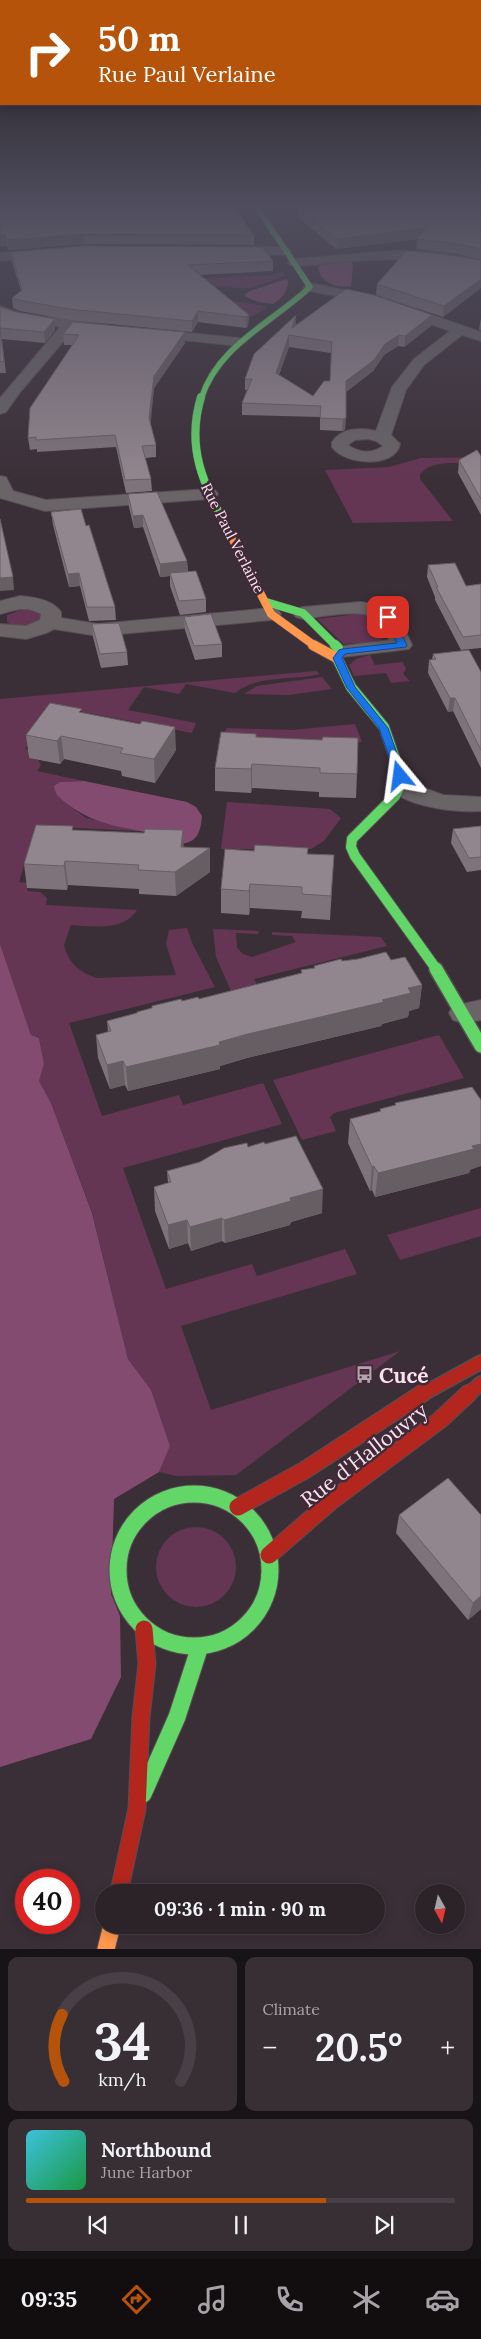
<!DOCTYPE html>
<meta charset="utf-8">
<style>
:root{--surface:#2c2329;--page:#382f35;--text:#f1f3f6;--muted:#a6a4a8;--line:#484046;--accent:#b45309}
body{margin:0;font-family:Lora,serif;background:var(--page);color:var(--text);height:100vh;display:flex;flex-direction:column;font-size:19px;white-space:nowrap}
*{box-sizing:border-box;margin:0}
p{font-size:16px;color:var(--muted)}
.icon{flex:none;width:28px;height:28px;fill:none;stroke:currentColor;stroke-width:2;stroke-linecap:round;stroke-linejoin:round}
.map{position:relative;height:1949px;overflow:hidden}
.side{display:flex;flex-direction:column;gap:8px;padding:8px;background:#181317;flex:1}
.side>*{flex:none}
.guide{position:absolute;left:0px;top:0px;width:481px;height:105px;box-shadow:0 2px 12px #0003,0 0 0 1px var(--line);background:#b45309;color:#fff;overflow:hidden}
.needle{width:32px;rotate:172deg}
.controls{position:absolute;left:415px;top:1884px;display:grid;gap:10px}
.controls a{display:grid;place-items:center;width:50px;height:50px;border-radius:50%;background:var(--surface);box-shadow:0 2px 12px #0003,0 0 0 1px var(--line);font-size:25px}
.speed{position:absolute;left:15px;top:1869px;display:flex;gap:10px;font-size:25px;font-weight:700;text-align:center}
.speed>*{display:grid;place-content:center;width:65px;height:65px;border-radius:50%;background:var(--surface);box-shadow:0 2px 12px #0003,0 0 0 1px var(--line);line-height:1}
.speed .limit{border:8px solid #d22;background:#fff;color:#111}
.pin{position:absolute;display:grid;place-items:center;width:42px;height:42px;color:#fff;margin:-21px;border-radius:10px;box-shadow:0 2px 8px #0006}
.me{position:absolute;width:55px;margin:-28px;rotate:344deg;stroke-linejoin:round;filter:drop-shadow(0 0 4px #0008)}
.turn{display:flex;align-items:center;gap:18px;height:105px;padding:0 15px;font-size:22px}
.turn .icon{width:65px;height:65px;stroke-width:2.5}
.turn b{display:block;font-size:35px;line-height:42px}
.big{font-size:38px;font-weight:700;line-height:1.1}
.side .card{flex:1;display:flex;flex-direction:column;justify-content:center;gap:8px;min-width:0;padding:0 18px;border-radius:10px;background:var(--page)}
.side .dial{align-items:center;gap:0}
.dial svg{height:130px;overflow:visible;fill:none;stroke:var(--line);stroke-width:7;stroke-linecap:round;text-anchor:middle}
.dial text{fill:var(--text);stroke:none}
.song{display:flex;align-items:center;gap:15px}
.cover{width:60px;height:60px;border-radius:8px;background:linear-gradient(135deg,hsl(190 70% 55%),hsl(140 70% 35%))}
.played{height:5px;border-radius:2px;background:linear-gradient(90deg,var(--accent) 70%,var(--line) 70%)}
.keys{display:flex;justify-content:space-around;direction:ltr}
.heat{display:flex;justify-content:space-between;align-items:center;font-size:28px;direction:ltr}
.side .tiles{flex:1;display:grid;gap:8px;grid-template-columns:1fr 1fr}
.card:last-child{grid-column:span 2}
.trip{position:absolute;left:95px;top:1884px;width:290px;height:50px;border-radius:25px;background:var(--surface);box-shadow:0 2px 12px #0003,0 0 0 1px var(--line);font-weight:700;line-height:50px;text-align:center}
.tabs{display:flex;height:80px;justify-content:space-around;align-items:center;background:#120e10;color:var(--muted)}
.tabs .icon{width:35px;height:35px}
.tabs .selected{color:var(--accent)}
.tabs b{font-size:22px;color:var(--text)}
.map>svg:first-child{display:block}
</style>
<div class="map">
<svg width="481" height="1949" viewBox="0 0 481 1949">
<rect width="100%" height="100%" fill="#3b2f37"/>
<path fill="#643654" d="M283,271l2,5 -34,12 -49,-1 -16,-8 86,-4z
M229,300l39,7 -19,11 -1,-3z
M481,457v7c-18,0 -48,-6 -61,10v5l33,42 -100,2 -28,-53 64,-3 32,-9z
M24,609l12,2 4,4 1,4c-9,8 -25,11 -34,3v-7z
M358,614c17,0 20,8 27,22l-2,3 -9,3 -30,2 -27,-25z
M370,655l5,10 28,-3 3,7 -3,5 7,7 -19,2 -5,-10 -32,3 -5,-11 7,-6z
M316,671l4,3c-28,7 -62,0 -85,19l-49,-9 -7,10 -35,-7 -16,23 68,13 -4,10 -135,-26 -32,42 7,2 -5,6 11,3 3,5 -4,6 47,10 -24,1 -1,16 27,20 54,13 -104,-5 -17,56 10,1 -2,8 13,1 7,6 -1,7 91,5c-14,22 -45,16 -66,15l-7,20c4,18 16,28 33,33l79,-3 -10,-31 3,-14 18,-2 6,17 22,42 -146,36 33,93 77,-21 4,10 80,-22 19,41 -159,44 43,121 86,-25 5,12 88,-27 12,25 -176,52 30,84 189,-59 -164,124 -60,1 -17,-4 11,-26 -19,-56 -23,-31 -36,-147 -41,-109 -12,-22 5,-17 -5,-26 -8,-3 -31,-91v-245z
M322,677l10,12 -43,6 -45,-1 13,-8z
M355,724l7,18 -139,-7 4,-7 65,2z
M227,802l103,7 11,9 -17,23 -13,8h-90z
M213,929l46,2 -1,3 -22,-1 1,15 6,6 9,3 44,-15 -4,-6 -20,-1v-3l109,5 6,9 -133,33 14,26 -28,6 -24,-54z
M439,1035l25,43 -130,35 -4,4 6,14 -34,9 -29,-60z
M481,1208v28l-81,24 -13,-25z
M156 1567a40 40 0 1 1 80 0a40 40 0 1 1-80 0Z"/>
<path fill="#834b6f" d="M349,260l4,5 -2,21c-15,3 -31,-4 -33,-19l2,-2z
M286,279l2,2c0,11 -6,17 -15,23l-15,-2 -12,-5 -1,-3 5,-3z
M84,781l103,21 9,5 6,9c-1,12 -3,24 -16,27 -10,2 -24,-7 -33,-9 -32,-8 -55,-8 -83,-28 -8,-6 -15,-10 -16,-20l6,-4z
M0,944l31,91 8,3 5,26 -5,17 12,22 41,110 36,146 23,31 19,56 -11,26 -45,27 -3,95 9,22 1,61 -30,62 -91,28z"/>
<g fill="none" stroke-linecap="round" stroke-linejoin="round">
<defs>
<path id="street" d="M229,247h56l7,4 -7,4 -61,-1 -2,-3 2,-3z
M49,249l7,4 -2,3 -54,5v-8z
M388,251c32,-1 62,2 93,9v8c-63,-14 -124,-8 -187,-1l-7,-4 7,-4z
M310,283l73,15 98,34v9l-19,-6 -38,30 -18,25 -15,45 9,9c-5,25 -56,21 -68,3v-5c9,-14 29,-15 44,-11l16,-44 22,-28 36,-28 -76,-27 -69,-14 -2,-3zM368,439l8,2 7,5c-11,8 -24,7 -35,-1l7,-5z
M0,306l20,7 86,12 7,4 -7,4 -32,-4 -53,62 -15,21 -6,2v-16l60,-71 -43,-6 -17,-6z
M149,329l90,9 7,4 -7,4 -95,-10 -2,-3z
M0,476l6,1 7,14 33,9 163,-11 6,1 3,4 -3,4 -6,1 -164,12 -45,-13z
M20,596c14,1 33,4 41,16v6l37,6 173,-16 7,2 3,4 -3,4 -7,2 -173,16 -44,-7 -8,4 -20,6 -26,-3v-12l26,2 14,-6 1,-6c-15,-9 -26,-4 -41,0v-13z
M360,602c35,3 39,14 52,43l-3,4 -67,8 -7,-2 -4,-4 4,-4 54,-7c-2,-6 -4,-14 -8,-18 -13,-16 -60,-5 -78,-3l-7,-2 -3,-4 3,-4 7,-2z
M400,779l43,16 38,2v14c-24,2 -78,-4 -93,-25l4,-5z
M481,1000v20l-18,3 -10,-3 -4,-7 4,-7z"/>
<path id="fast-far4" d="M201,399c17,-54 71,-76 109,-112l-52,-78"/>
<path id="fast-far3" d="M201,397c-16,53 4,89 28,135
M266,602l37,11 33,33"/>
<path id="fast-far2" d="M335,645l3,3
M337,658l14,29 33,40 17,49 -1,10 -5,10 -43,43 -1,8 4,9 82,114"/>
<path id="fast-far1" d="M436,969l45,77"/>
<path id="fast" d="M118 1570a76 76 0 1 1 152 0a76 76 0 1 1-152 0Z
M143,1794l34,-77 23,-71"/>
<path id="slow-far2" d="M229,532l42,82 44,32"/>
<path id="slow-far1" d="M313,645l24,13"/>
<path id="slow" d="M106,1949l6,-24"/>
<path id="jam-far1" d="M421,1395l60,-33
M468,1395l13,-12"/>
<path id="jam" d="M238,1507l67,-37 118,-77
M269,1555l61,-53 110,-82 29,-27
M119,1892l18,-83 4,-92 6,-53 -3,-35"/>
</defs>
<use href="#street" stroke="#584d53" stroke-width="2"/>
<use href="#fast-far4" stroke="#584d53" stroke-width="7"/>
<use href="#fast-far3" stroke="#584d53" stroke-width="9"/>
<use href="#fast-far2" stroke="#584d53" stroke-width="12"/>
<use href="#fast-far1" stroke="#584d53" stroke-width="16"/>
<use href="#fast" stroke="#584d53" stroke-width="19"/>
<use href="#slow-far2" stroke="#584d53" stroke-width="9"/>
<use href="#slow-far1" stroke="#584d53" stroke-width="12"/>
<use href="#slow" stroke="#584d53" stroke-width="19"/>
<use href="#jam-far1" stroke="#584d53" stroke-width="16"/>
<use href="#jam" stroke="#584d53" stroke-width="19"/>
<use href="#street" fill="#6a6467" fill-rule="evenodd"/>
<use href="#fast-far4" stroke="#63d668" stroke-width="5.5"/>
<use href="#fast-far3" stroke="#63d668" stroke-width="8"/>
<use href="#fast-far2" stroke="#63d668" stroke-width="10"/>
<use href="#fast-far1" stroke="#63d668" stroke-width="13"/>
<use href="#fast" stroke="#63d668" stroke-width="17"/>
<use href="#slow-far2" stroke="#ff974d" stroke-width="8"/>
<use href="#slow-far1" stroke="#ff974d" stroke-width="10"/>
<use href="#slow" stroke="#ff974d" stroke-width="17"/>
<use href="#jam-far1" stroke="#b3261e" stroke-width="13"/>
<use href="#jam" stroke="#b3261e" stroke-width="17"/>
</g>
<path fill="#7e737a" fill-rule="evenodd" d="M0,209l254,26v10l-170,-1 -76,6 -1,-5 -7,1z
M298,209h183v79l-38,29 -67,-22 1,-11 104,-24 -23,-6 -42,-5 1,-10 -81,10 -38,-32z
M11,252l262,9v10l-74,4 50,40 -1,11 -2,2 -48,-6 -6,10 -123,-12 -49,-9 -7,-3 -1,-10 9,-7 -9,-29z
M0,307l55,23 -10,13 -43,-4 4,34h-6z
M296,315v10l135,1 -27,21 -6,-1 -14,9 -11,16 -27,21 -1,38 -3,1 -22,-1v-13l-78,-2v-12l5,-13h-2v-11zM289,347l42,6 -1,28 -17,15 -34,-21z
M481,318v13l-2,-2z
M63,334l122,9 -31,45 -4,35 6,22v12l-11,1 6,21 1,12 -26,2 -10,-46 -79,5v-3l-7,1 -2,-12 44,-93h-8z
M481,456v59l-23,-42 1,-13z
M128,494l59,67 1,11 18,27v13l-26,3 -10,-29v-10l-10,1 -17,-50 -9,1 -5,-21z
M51,512l35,14 29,81 1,13 -27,1 -9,-35 -11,1 -16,-62z
M428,565l38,21 15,-2v64l-20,2 -26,-50v-3l-8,-20z
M184,617l38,27v13l-27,3 -10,-30z
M92,624l35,28 1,13 -27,3 -8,-31z
M433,654l48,18v96l-28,-57 -5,1 -20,-39 1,-13h3z
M82,713l94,37 -21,33 -33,-7 -1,-5 -57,-12 -4,5 -31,-6 -3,-23z
M256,737l101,37 -1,24 -37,-1v-5l-67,-4 -1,5 -36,-2v-23z
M481,826v44l-14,2 -16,-29 2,-14z
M74,830l110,17 26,25 -34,24 -37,-2v-5l-71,-4 -1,5 -40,-2 -3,-24z
M308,848v6l26,1 -4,65 -29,-2 1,-7 -52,-3 -1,7 -28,-2v-24l33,-38z
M391,960l31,25 -3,23 -10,3 -1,6 -26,7 -1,2 -134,32 -27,8v3l-92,22 -3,-6 -15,4 -12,-31 -2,-23 12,-3 -1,-11 30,-8 15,-5v-2l47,-7 102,-26v-3l13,-2v-2l28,-5z
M395,1103l75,67 -1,3 -94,24 -3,-7 -2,1 -22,-48 2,-24 30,-7v-3l15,-4z
M265,1144l57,69 -31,9 -1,3 -65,18 -3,-2 -31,10 -3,-8 -19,6 -14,-38 -1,-24 14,-4 -1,-12 33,-9 48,-15z
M399,1515l82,94 -13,11 -72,-87z"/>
<path fill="#665e63" d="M426,228l-1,10 -89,11 1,-10z
M83,234l1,10 -76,6 -1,-10z
M0,235h5l2,10 -7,1z
M481,279v9l-38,29 1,-11z
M198,311v11l-6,10v-11z
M249,315l-1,11 -2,2v-11z
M296,315v11l-4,2z
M432,315l-1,11 -27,21 1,-11z
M55,319v11l-10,13 -1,-11z
M185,332v11l-31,45 -4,42 -1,-12 5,-42z
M289,335v12l-14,38 1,-12z
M399,335l-1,11 -14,9 -11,16 -28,21 1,-11 39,-37z
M346,418l-1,12 -3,1 1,-12z
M143,515v12l-9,1 -1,-12z
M187,561l1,13 -18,-1v3l-10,1v-13z
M79,573l1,13 -11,1 -1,-13z
M13,577l1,13 -14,1v-13z
M450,698h5l-2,13 -5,1z
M175,727l1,23 -21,33 -1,-24z
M61,736l3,23 -4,5 -3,-23z
M252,764v24l-1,5v-24z
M183,830l1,24 26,-6v24l-34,24 -1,-24 6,-25z
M65,861l3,24 -1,5 -3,-24z
M250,884v24l-1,7v-24z
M422,985l-3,23 -10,3 -1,6 -26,7 -1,2 -134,32 -27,8v3l-92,22 -2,-24 122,-33 134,-34 26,-12z
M123,1061l2,24 -15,4 -3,-24z
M481,1144v22l-11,4 -1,3 -94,24 3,-24z
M374,1166l-2,24 -2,1 2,-24z
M323,1189l-1,24 -31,9 -1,3 -65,18 -1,-23 66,-22z
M222,1218v23l-31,10 -1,-24z
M187,1220l1,23 -19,6 -1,-24z
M481,1596v13l-13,11 5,-17z"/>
<path fill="#92868e" stroke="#665e63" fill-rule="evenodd" d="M0,209h235l19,26 -171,-1 -76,6 -2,-5h-5z
M300,209h181v40l-22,-5 -43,-5 10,-11 -89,11z
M83,246l179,1 11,14 -85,4 61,50 -3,2 -48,-6 -6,10 -124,-12 -49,-9 -7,-2 10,-8 -11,-38z
M406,251l29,2 46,7v19l-37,27 -67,-22z
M346,289l28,6 58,20 -27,21 -6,-1 -14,9 -11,16 -28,21v37l-3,1 -23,-1 1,-12 -79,-3 10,-24h-7l9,-25 42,-39 -4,13zM289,335l43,7 -2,39h-6l-11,15 -37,-23z
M0,307l16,5 39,7 -11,13 -44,-4 4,33 -4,1z
M73,322l112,10 -31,44 -5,42 7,27 -14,1 9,33 -26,1 -10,-45 -79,5v-3l-8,1 2,-30 49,-73 -16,-1z
M477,450l4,6v43l-22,-39z
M157,492l30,69 -27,3 -17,-49 -10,1 -5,-22z
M81,509l5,17 3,-1 26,82h-28l-8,-34 -11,1 -17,-62z
M0,519l13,58 -13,1z
M455,563l11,23 15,-2v51l-18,2 -27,-50h2l-10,-22z
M196,571l10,28 -27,2 -9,-28z
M211,614l11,30 -28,2 -10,-29z
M119,623l8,29 -27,2 -8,-30z
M469,650l12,22v78l-26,-52h-5l-21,-38 7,-1 -3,-5z
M50,703l32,6 -3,3 61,12 2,-3 33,6 -21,32 -34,-6 3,-5 -62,-12 -4,5 -31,-6z
M221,732l35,2v3l66,3 1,-3 35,1 -1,36 -37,-1v-5l-68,-4 -1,5 -36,-1z
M36,825l37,1 -1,4 72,3 1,-4 38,1 -2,17 29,1 -35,24 -37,-2 1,-5 -74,-4 -1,5 -40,-2z
M481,826v31l-12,1 -16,-29z
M255,845l53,3 -1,6 27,1 -3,41 -29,-2v-7l-52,-3 -1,7 -28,-2 4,-40 29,2z
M386,952l5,8 14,-3 17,28 -14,3 3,5 -29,7 2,2 -136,32 -29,8 1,3 -94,22 -3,-6 -16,4 -11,-30 15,-4 -4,-10 30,-8v-1l15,-4v-2l29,-7 1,2 16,-4 1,2 75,-19 28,-7 -1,-3 14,-2 -1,-2 27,-7 1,2 16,-2z
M472,1087l9,13v44l-9,2 2,3 -96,24 -4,-7 -2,1 -22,-48 31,-8 -1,-2 16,-4 -1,-2z
M296,1136l27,53 -33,9 1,3 -67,19 -2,-2 -32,9 -3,-7 -19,5 -14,-38 17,-5 -4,-11 33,-9 24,-14 23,-5 1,4 16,-5 1,2z
M448,1478l33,37v81l-8,7 -74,-88z"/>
<linearGradient id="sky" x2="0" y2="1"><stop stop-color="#201a1e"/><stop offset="0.43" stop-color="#4f4d5e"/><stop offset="1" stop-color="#4f4d5e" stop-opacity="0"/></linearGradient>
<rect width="481" height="481" fill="url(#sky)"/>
<path fill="#1a73e8" stroke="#114b97" d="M388,614l4,3 15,28 -1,2 -61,7 -3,4 13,29 33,41 17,48 -5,3 -4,-3 -17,-48 -32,-40 -14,-30 6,-8 3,-1 55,-6 -13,-26z"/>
<defs>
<symbol id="bus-bare" viewBox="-9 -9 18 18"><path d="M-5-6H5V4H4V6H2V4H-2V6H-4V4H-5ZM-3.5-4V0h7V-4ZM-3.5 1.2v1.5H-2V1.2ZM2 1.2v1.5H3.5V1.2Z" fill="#b3a5ad" stroke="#412938" stroke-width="2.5" paint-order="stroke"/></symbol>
</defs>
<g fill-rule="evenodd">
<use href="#bus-bare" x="352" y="1362" width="25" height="25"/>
</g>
<g text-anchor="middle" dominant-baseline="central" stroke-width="5" stroke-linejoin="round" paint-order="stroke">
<g font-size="15" fill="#f4e4ed" stroke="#412938">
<text transform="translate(233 538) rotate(63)">Rue Paul Verlaine</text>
</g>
<g font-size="21" font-weight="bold" fill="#f4e4ed" stroke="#412938" text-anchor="start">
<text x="379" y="1375">Cucé</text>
</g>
<g font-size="21" fill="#f4e4ed" stroke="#412938">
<text transform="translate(364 1455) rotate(-38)">Rue d'Hallouvry</text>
</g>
</g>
</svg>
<div class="controls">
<a><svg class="needle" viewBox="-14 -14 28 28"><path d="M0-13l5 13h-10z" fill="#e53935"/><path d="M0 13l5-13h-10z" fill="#a6a4a8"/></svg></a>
</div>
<div class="speed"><div class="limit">40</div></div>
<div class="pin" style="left:388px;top:617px;background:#d93025"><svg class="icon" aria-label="arrive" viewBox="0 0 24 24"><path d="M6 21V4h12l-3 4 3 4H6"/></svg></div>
<svg class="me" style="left:400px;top:776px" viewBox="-20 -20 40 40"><path d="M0-17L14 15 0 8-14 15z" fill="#1a73e8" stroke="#fff" stroke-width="4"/></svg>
<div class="trip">09:36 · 1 min · 90 m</div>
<div class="guide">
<div class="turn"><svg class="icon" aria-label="right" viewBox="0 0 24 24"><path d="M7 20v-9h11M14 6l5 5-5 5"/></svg><div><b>50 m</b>Rue Paul Verlaine</div></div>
</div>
</div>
<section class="side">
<div class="tiles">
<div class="card dial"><svg viewBox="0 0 100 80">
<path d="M14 69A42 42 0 1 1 86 69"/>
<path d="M14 69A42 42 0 0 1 13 28" stroke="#b45309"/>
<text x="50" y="56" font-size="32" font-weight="700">34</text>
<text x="50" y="72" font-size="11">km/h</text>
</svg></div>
<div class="card"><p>Climate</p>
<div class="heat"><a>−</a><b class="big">20.5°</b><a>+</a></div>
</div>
<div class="card">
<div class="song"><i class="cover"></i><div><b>Northbound</b><p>June Harbor</p></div></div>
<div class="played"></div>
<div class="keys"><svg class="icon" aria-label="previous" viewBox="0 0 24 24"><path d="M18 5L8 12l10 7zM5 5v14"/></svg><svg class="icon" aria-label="pause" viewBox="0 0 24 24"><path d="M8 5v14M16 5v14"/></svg><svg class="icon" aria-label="next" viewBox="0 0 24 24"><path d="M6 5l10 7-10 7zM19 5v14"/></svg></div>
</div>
</div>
</section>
<nav class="tabs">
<b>09:35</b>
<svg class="icon selected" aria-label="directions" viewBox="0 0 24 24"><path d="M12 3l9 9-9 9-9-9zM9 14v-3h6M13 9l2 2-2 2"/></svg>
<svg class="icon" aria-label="music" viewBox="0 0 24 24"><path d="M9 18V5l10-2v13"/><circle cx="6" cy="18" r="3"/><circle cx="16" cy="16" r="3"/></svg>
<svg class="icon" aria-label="phone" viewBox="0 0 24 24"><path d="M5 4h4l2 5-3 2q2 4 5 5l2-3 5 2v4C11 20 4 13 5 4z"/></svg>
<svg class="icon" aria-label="climate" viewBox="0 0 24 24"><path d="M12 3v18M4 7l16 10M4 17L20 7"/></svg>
<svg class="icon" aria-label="car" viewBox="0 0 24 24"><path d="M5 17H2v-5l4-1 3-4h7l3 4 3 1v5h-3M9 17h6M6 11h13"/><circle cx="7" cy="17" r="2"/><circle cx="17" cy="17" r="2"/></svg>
</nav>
